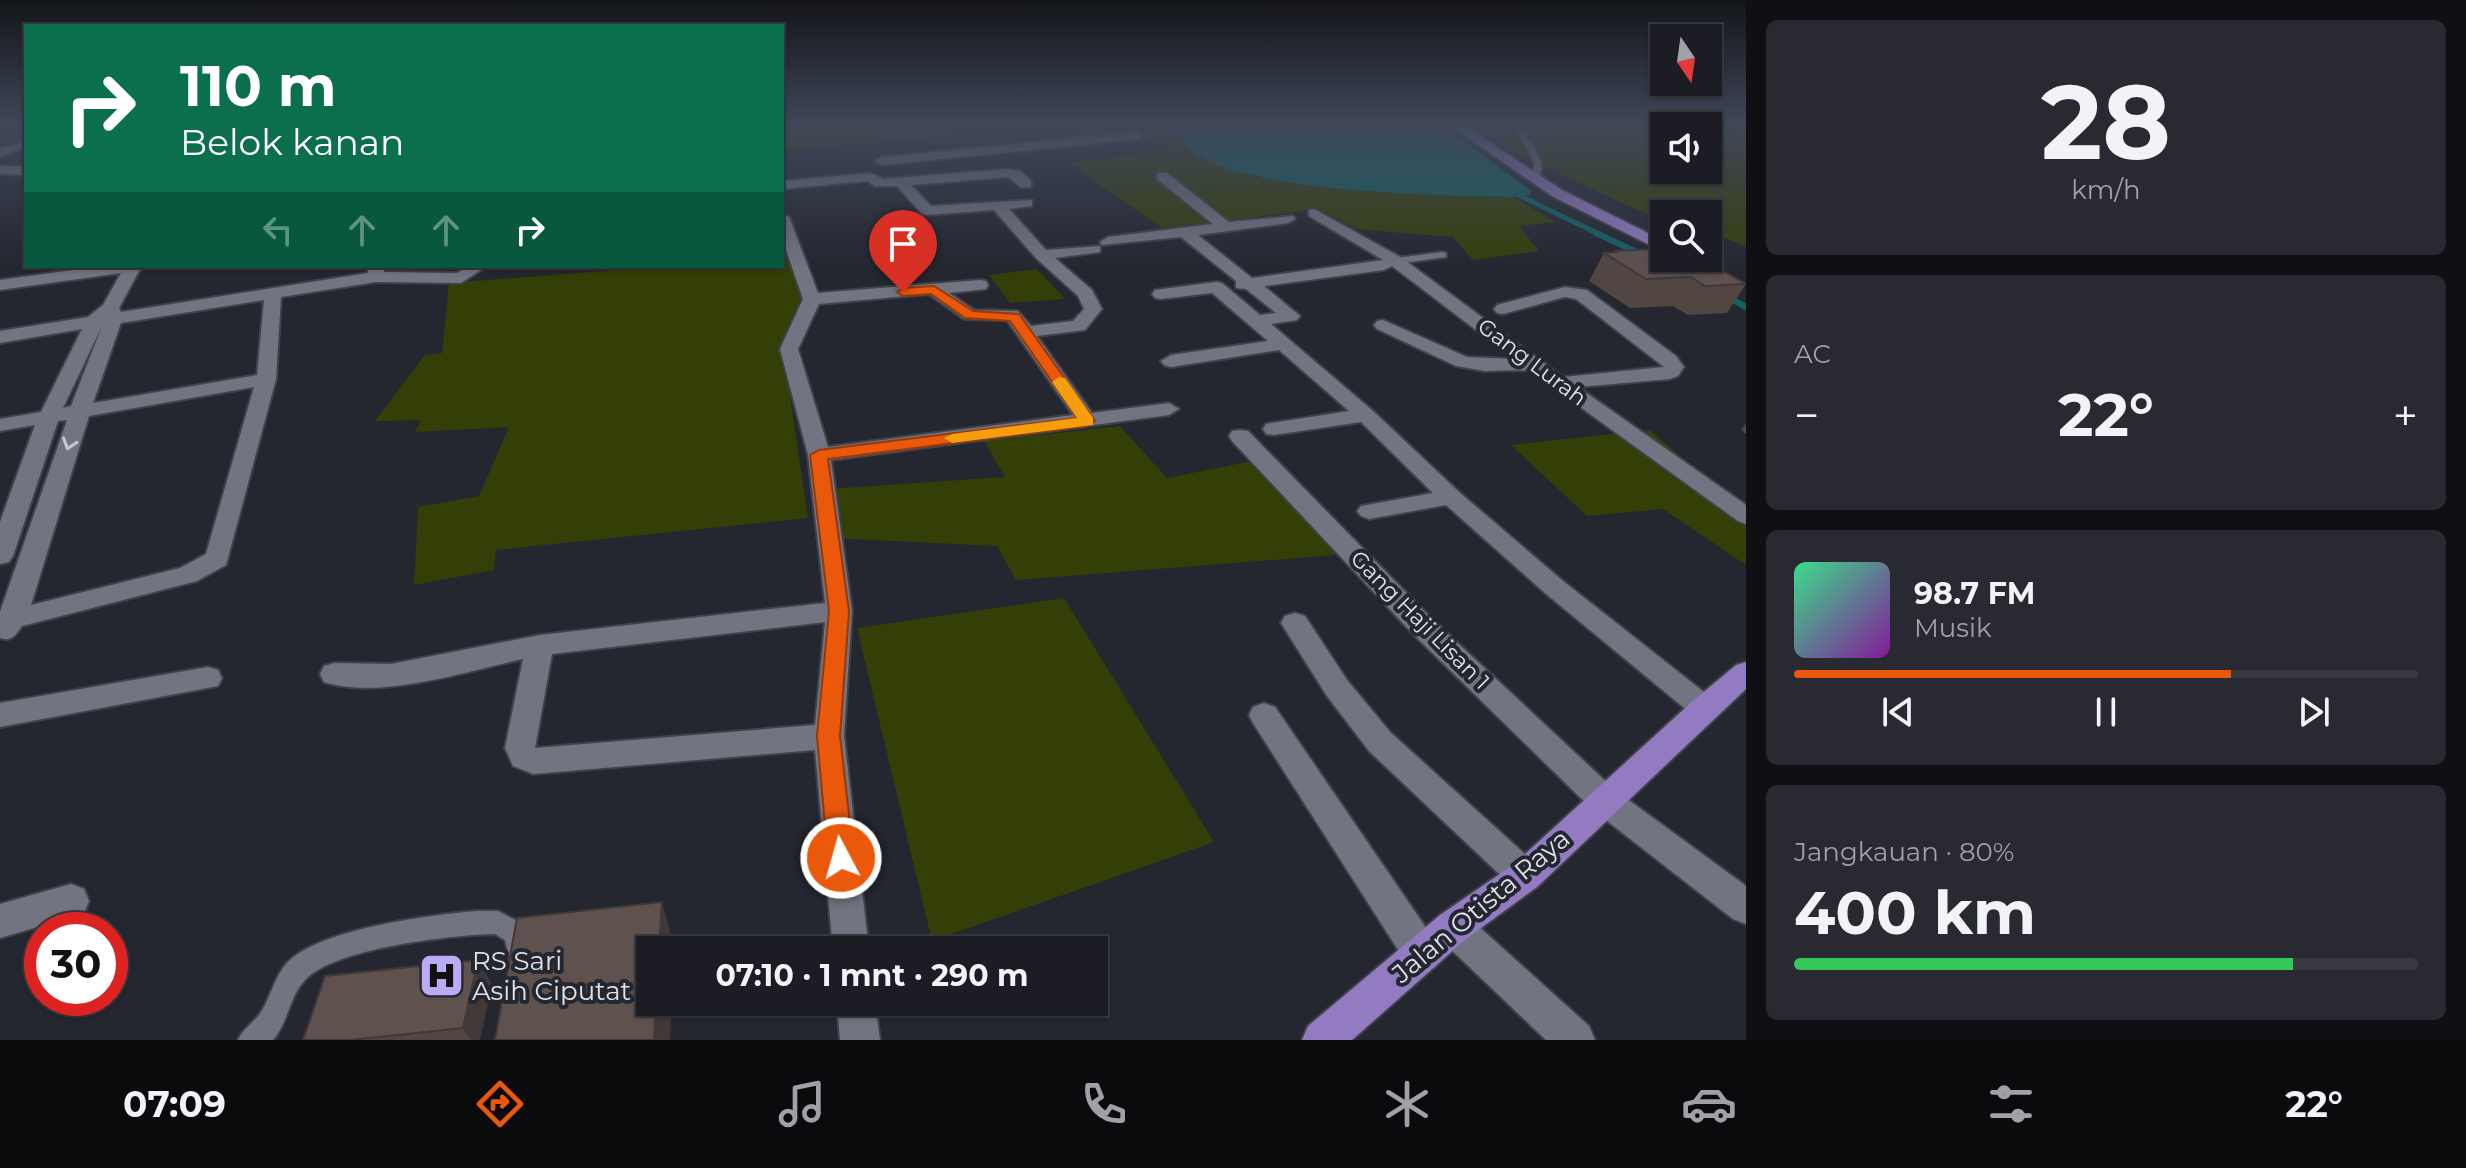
<!DOCTYPE html>
<html lang="id">
<meta charset="utf-8">
<style>
:root{--surface:#1b1c24;--page:#282931;--text:#f1f3f6;--muted:#a0a1a6;--line:#393a41;--accent:#ea580c}
body{margin:0;font-family:Montserrat,sans-serif;background:var(--page);color:var(--text);height:100vh;display:flex;flex-direction:column;font-size:30px;white-space:nowrap}
*{box-sizing:border-box;margin:0}
p{font-size:26px;color:var(--muted)}
.icon{flex:none;width:44px;height:44px;fill:none;stroke:currentColor;stroke-width:2;stroke-linecap:round;stroke-linejoin:round}
.map{position:relative;flex:1;overflow:hidden}
.panel{display:flex;flex-direction:column;gap:20px;padding:20px;background:#0f0f14;width:720px}
.panel>*{flex:none}
.top-card{position:absolute;left:24px;top:24px;width:760px;height:244px;border-radius:0px;box-shadow:0 2px 6px #0004,0 0 0 2px var(--line);background:#0b6e4f;color:#fff;overflow:hidden}
.needle{width:52px;rotate:167deg}
.tools{position:absolute;left:1650px;top:24px;display:grid;gap:16px}
.tools a{display:grid;place-items:center;width:72px;height:72px;border-radius:0px;background:var(--surface);box-shadow:0 2px 6px #0004,0 0 0 2px var(--line);font-size:40px}
.speed{position:absolute;left:24px;top:912px;display:flex;gap:16px;font-size:40px;font-weight:700;text-align:center}
.speed>*{display:grid;place-content:center;width:104px;height:104px;border-radius:50%;background:var(--surface);box-shadow:0 2px 6px #0004,0 0 0 2px var(--line);line-height:1}
.speed .limit{border:12px solid #d22;background:#fff;color:#111}
.pin{position:absolute;display:grid;place-items:center;width:68px;height:68px;color:#fff;margin:-82px -34px;border-radius:50% 50% 50% 0;rotate:-45deg;box-shadow:0 0 8px #0007}
.pin .icon{rotate:45deg}
.me{position:absolute;width:88px;margin:-44px;rotate:354deg;stroke-linejoin:round;filter:drop-shadow(0 0 6px #0008)}
.turn{display:flex;align-items:center;gap:28px;height:168px;padding:0 24px;font-size:36px}
.turn .icon{width:104px;height:104px;stroke-width:2.5}
.turn b{display:block;font-size:56px;line-height:68px}
.lanes{display:flex;align-items:center;height:76px;padding:0 24px;background:#0003;justify-content:center;gap:40px;direction:ltr}
.lanes .off{opacity:.35}
.big{font-size:60px;font-weight:700;line-height:1.1}
.panel .card{flex:1;display:flex;flex-direction:column;justify-content:center;gap:12px;min-width:0;padding:0 28px;border-radius:12px;background:var(--page)}
.panel .dial{align-items:center;gap:0}
.dial b{font-size:104px;line-height:1}
.song{display:flex;align-items:center;gap:24px}
.cover{width:96px;height:96px;border-radius:12px;background:linear-gradient(135deg,hsl(150 70% 55%),hsl(290 70% 35%))}
.played{height:8px;border-radius:4px;background:linear-gradient(90deg,var(--accent) 70%,var(--line) 70%)}
.keys{display:flex;justify-content:space-around;direction:ltr}
.heat{display:flex;justify-content:space-between;align-items:center;font-size:44px;direction:ltr}
.charge{height:12px;border-radius:6px;background:linear-gradient(90deg,#34c759 80%,var(--line) 0)}
.trip{position:absolute;left:636px;top:936px;width:472px;height:80px;border-radius:0px;background:var(--surface);box-shadow:0 2px 6px #0004,0 0 0 2px var(--line);font-weight:700;line-height:80px;text-align:center}
.dock{display:flex;height:128px;justify-content:space-around;align-items:center;background:#0b0b0e;color:var(--muted)}
.dock .icon{width:56px;height:56px}
.dock .on{color:var(--accent)}
.dock b{font-size:36px;color:var(--text)}
main{display:flex;flex:1;min-height:0}
.map>svg:first-child{display:block}
</style>
<main>
<div class="map">
<svg width="1746" height="1040" viewBox="0 0 1746 1040">
<rect width="100%" height="100%" fill="#242630"/>
<path fill="#343f07" fill-rule="evenodd" d="M782,126h298l-298,24z
M1096,126h84l-1,7 76,44 116,13 142,7 42,25 -36,4 20,25 -66,9 -20,-23 -96,-8 -38,-20 -157,19 -94,-66 98,-11 -26,-17 -29,3z
M1463,126h283v121l-38,-16v-17h-44v8l-163,-75zM1664,126h44v44h-44z
M796,254l12,45 -24,55 24,164 -312,32 -2,20 -80,15 4,-78 61,-11 30,-69 -94,5 6,-12 -46,1 50,-66 17,-2 7,-70 220,-17h113v-10z
M1037,269l28,30 -55,4 -21,-28z
M1120,426l47,52 95,-19 87,95 -333,26 -19,-34 -166,-8 -3,-49 177,-12 -21,-36z
M1650,430l45,39 -20,1 71,52v43l-83,-56 -76,7 -76,-71z
M1064,598l150,244 -282,99 -75,-313z"/>
<path fill="#0e6465" d="M1180,126h257l25,14 69,51 -1,4 -17,2c-48,-2 -342,-1 -333,-71z"/>
<g fill="none" stroke-linecap="round" stroke-linejoin="round">
<path stroke="#0e6465" stroke-width="5" d="M1512,192l89,43"/>
<path stroke="#0e6465" stroke-width="6" d="M1596,233l47,22
M1724,295l22,12"/>
<defs>
<path id="service" d="M1515,126h8l19,37 -3,20 -8,-2 3,-18z
M1442,252l4,1v4l-50,7 -5,-3 5,-3z
M476,911h22l27,14 6,26 -3,9 -9,3 -9,-3 -5,-20 -10,-6c-43,1 -161,14 -190,46 -16,17 -17,43 -32,60h-35c5,-12 16,-17 23,-28 10,-15 13,-35 26,-49 32,-34 143,-48 189,-52z"/>
<path id="minor" d="M1137,132l4,1v6l-259,26 -7,-4 7,-4z
M26,139v8l-26,10v-8z
M0,166l26,1v8l-26,-1z
M1008,169l12,2 11,10v6h-10l-13,-10 -97,8 20,21 101,-6v6l-23,3 37,41 54,-4v6l-45,6 37,32 10,19 -17,21 -48,6 55,77 77,-10 10,6 -10,6 -338,45 21,151 -8,125 25,214h-36l-18,-200 -282,24 -20,-8 -8,-18 18,-89c-57,12 -143,41 -199,23l-4,-8 4,-8 10,-3 57,1 149,-29 285,-32 -17,-148 -28,-106 23,-50 -21,-61v-25l7,4 29,76 162,-13 6,1 2,4 -2,4 -37,4 25,17 44,1 13,15 42,-5 11,-12 -6,-13 -42,-38 -42,-48 -67,5 -5,-1 -25,-28h-22l-8,-5 -85,8v-8l89,-8 12,6zM929,294l35,25 43,1 66,95 -245,32 -30,-98 21,-45zM825,622l-10,103 -280,23 17,-94z
M1157,173h10l62,49 64,-6 2,3 -7,4 -90,12 54,43 131,-18 -74,-44v-6l5,-1 88,49 161,119 101,-10 -88,-68 -11,-2 -62,17 -6,-1 -3,-4 3,-4 68,-18 22,3 89,66 8,11 -6,9 -8,3 -92,8 168,118v19l-8,-3 -209,-151 -44,1 -29,-5 -79,-37 -3,-4 3,-4 6,-1 84,37 47,2 -122,-93 -8,4 -120,16 36,30 -3,4 -26,4 102,87 86,81 104,89 151,119 5,8 -5,8 -10,4 -10,-4 -149,-123 -99,-88 -77,14 -8,-3 -4,-5 4,-5 72,-13 -72,-71 -87,13 -8,-1 -3,-5 3,-5 83,-13 -70,-61 -108,17 -7,-2 -3,-4 10,-6 97,-14 -56,-48 -51,6 -6,-1 -3,-4 3,-4 61,-8 6,1 38,32 16,-2 -30,-24 -10,-1v-7l-55,-44 -79,8 -2,-3 8,-5 105,-13 -56,-45z
M102,266h44l-7,5 -20,37 2,4 247,-39v-7h16v6l73,1 11,-7h19l-26,17 -85,-1 -95,15 -5,82 -50,186 -29,16 -175,45c-6,9 -11,16 -22,12v-26l67,-192 -9,1 -45,135 -4,6 -9,2v-42l35,-97 -35,6v-12l41,-7 41,-83 -82,14v-12l88,-14 15,-12 18,-32 -121,17v-10zM264,300l-7,75 -164,28 28,-80zM102,326l-31,80 -8,2zM254,387l-48,167 -26,14 -149,37 58,-189z
M1240,430l8,1 184,188 183,171 131,96v38l-13,-5 -140,-109 -181,-177 -180,-192 -3,-5 3,-5z
M1295,613l10,3 42,64 44,53 146,132 5,11 -5,11 -12,5 -12,-5 -144,-136 -42,-55 -46,-73 4,-7z
M208,667l10,3 4,8 -4,8 -218,41v-24z
M1264,703l11,4 160,234 6,13 -6,13 -13,5 -13,-5 -156,-244 -4,-8 4,-8z
M71,884l13,5 5,12 -5,12 -84,25v-34z
M1453,909l13,6 123,111 6,14h-49l-106,-101 -5,-12 5,-12z
M837,1002h38l5,38h-40z"/>
<path id="primary" d="M1451,126h14l97,64 102,51v11l-112,-56z
M1746,662v27l-209,198 -71,52 -114,101h-50l6,-14 132,-111 73,-50 181,-165 42,-35z"/>
</defs>
<use href="#service" stroke="#40424a" stroke-width="4"/>
<use href="#minor" stroke="#40424a" stroke-width="4"/>
<use href="#primary" stroke="#40424a" stroke-width="4"/>
<use href="#service" fill="#727481" fill-rule="evenodd"/>
<use href="#minor" fill="#727481" fill-rule="evenodd"/>
<use href="#primary" fill="#937bc2" fill-rule="evenodd"/>
</g>
<path fill="#524643" d="M1614,251l132,33 -19,29 -39,2 -15,-9 -43,2 -41,-27 15,-28h9z
M1746,423v11l-5,-4z
M492,984l-12,56h-177z"/>
<path fill="#423937" d="M662,902l12,44v4h-15z
M478,960l14,24 -12,56h-9l-8,-12z
M656,1002h16l-2,38h-16z"/>
<path fill="#5f514e" stroke="#423937" stroke-width="2" d="M1664,249v9h36l46,26 -41,2 -14,-9 -45,2 -42,-26 13,-1 -3,-1z
M662,902l-3,48h-9v52h6l-2,38h-159l22,-122z
M478,960l-15,68 -113,12h-47l22,-64z"/>
<defs><path id="oneway-chevron" d="M-2-3.5L2.5 0L-2 3.5" fill="none" stroke-width="1.6" stroke-linecap="round" stroke-linejoin="round" transform="scale(2)"/></defs>
<use stroke="#c4c6cf" href="#oneway-chevron" transform="translate(69 444) rotate(108)"/>
<linearGradient id="sky" x2="0" y2="1"><stop stop-color="#14151a"/><stop offset="0.46" stop-color="#3f4759"/><stop offset="1" stop-color="#3f4759" stop-opacity="0"/></linearGradient>
<rect width="1746" height="271" fill="url(#sky)"/>
<path fill="#ea580c" stroke="#983908" stroke-width="2" d="M934,286l39,25 46,3 76,107 -8,5 -259,33 21,152 -9,125 14,122 -4,9 -9,3 -9,-3 -4,-9 -11,-122 12,-125 -19,-156 9,-5 258,-32 -67,-97 -45,-3 -34,-24 -28,2 -6,-4 6,-4z"/>
<path fill="#f59e0b" d="M1059,377l6,1 28,40v7l-141,18 -8,-5 8,-4 125,-16 -25,-36z"/>
<defs>
<symbol id="hospital-square" viewBox="-11 -11 22 22"><rect x="-9" y="-9" width="18" height="18" rx="4" fill="#bbaaf6" stroke="#242630"/><path d="M-5-5h3v3.5h4V-5h3V5h-3V1.5h-4V5h-3Z" fill="#111"/></symbol>
</defs>
<g fill-rule="evenodd">
<use href="#hospital-square" x="416" y="950" width="51" height="51"/>
</g>
<g text-anchor="middle" dominant-baseline="central" stroke-width="8" stroke-linejoin="round" paint-order="stroke">
<g font-size="22" fill="#e0e2e9" stroke="#242630">
<text transform="translate(1532 362) rotate(37)">Gang Lurah</text>
<text transform="translate(1420 620) rotate(45)">Gang Haji Lisan 1</text>
</g>
<g font-size="26" fill="#e0e2e9" stroke="#242630">
<text transform="translate(1481 906) rotate(-40)">Jalan Otista Raya</text>
</g>
<g font-size="26" fill="#e0e2e9" stroke="#242630" text-anchor="start">
<text x="472" y="961">RS Sari<tspan x="472" dy="30">Asih Ciputat</tspan></text>
</g>
</g>
</svg>
<div class="tools">
<a><svg class="needle" viewBox="-14 -14 28 28"><path d="M0-13l5 13h-10z" fill="#e53935"/><path d="M0 13l5-13h-10z" fill="#a0a1a6"/></svg></a>
<a><svg class="icon" aria-label="sound" viewBox="0 0 24 24"><path d="M4 9h4l5-4v14l-5-4H4zM17 9q2 3 0 6"/></svg></a>
<a><svg class="icon" aria-label="search" viewBox="0 0 24 24"><circle cx="10" cy="10" r="6"/><path d="M15 15l6 6"/></svg></a>
</div>
<div class="speed"><div class="limit">30</div></div>
<div class="pin" style="left:903px;top:292px;background:#d93025"><svg class="icon" aria-label="arrive" viewBox="0 0 24 24"><path d="M6 21V4h12l-3 4 3 4H6"/></svg></div>
<svg class="me" style="left:841px;top:858px" viewBox="-20 -20 40 40"><circle r="17" fill="#ea580c" stroke="#fff" stroke-width="3"/><path d="M0-11L8 9 0 5-8 9z" fill="#fff"/></svg>
<div class="trip">07:10 · 1 mnt · 290 m</div>
<div class="top-card">
<div class="turn"><svg class="icon" aria-label="right" viewBox="0 0 24 24"><path d="M7 20v-9h11M14 6l5 5-5 5"/></svg><div><b>110 m</b>Belok kanan</div></div>
<div class="lanes"><svg class="icon off" aria-label="left" viewBox="0 0 24 24"><path d="M17 20v-9H6M10 6l-5 5 5 5"/></svg><svg class="icon off" aria-label="ahead" viewBox="0 0 24 24"><path d="M12 20V5M6 11l6-6 6 6"/></svg><svg class="icon off" aria-label="ahead" viewBox="0 0 24 24"><path d="M12 20V5M6 11l6-6 6 6"/></svg><svg class="icon" aria-label="right" viewBox="0 0 24 24"><path d="M7 20v-9h11M14 6l5 5-5 5"/></svg></div>
</div>
</div>
<section class="panel">
<div class="card dial"><b>28</b><p>km/h</p></div>
<div class="card"><p>AC</p>
<div class="heat"><a>−</a><b class="big">22°</b><a>+</a></div>
</div>
<div class="card">
<div class="song"><i class="cover"></i><div><b>98.7 FM</b><p>Musik</p></div></div>
<div class="played"></div>
<div class="keys"><svg class="icon" aria-label="previous" viewBox="0 0 24 24"><path d="M18 5L8 12l10 7zM5 5v14"/></svg><svg class="icon" aria-label="pause" viewBox="0 0 24 24"><path d="M8 5v14M16 5v14"/></svg><svg class="icon" aria-label="next" viewBox="0 0 24 24"><path d="M6 5l10 7-10 7zM19 5v14"/></svg></div>
</div>
<div class="card"><p>Jangkauan · 80%</p><b class="big">400 km</b><div class="charge"></div></div>
</section>
</main>
<nav class="dock">
<b>07:09</b>
<svg class="icon on" aria-label="directions" viewBox="0 0 24 24"><path d="M12 3l9 9-9 9-9-9zM9 14v-3h6M13 9l2 2-2 2"/></svg>
<svg class="icon" aria-label="music" viewBox="0 0 24 24"><path d="M9 18V5l10-2v13"/><circle cx="6" cy="18" r="3"/><circle cx="16" cy="16" r="3"/></svg>
<svg class="icon" aria-label="phone" viewBox="0 0 24 24"><path d="M5 4h4l2 5-3 2q2 4 5 5l2-3 5 2v4C11 20 4 13 5 4z"/></svg>
<svg class="icon" aria-label="climate" viewBox="0 0 24 24"><path d="M12 3v18M4 7l16 10M4 17L20 7"/></svg>
<svg class="icon" aria-label="car" viewBox="0 0 24 24"><path d="M5 17H2v-5l4-1 3-4h7l3 4 3 1v5h-3M9 17h6M6 11h13"/><circle cx="7" cy="17" r="2"/><circle cx="17" cy="17" r="2"/></svg>
<svg class="icon" aria-label="filters" viewBox="0 0 24 24"><path d="M4 7h16M4 17h16"/><circle cx="9" cy="7" r="2"/><circle cx="15" cy="17" r="2"/></svg>
<b>22°</b>
</nav>
